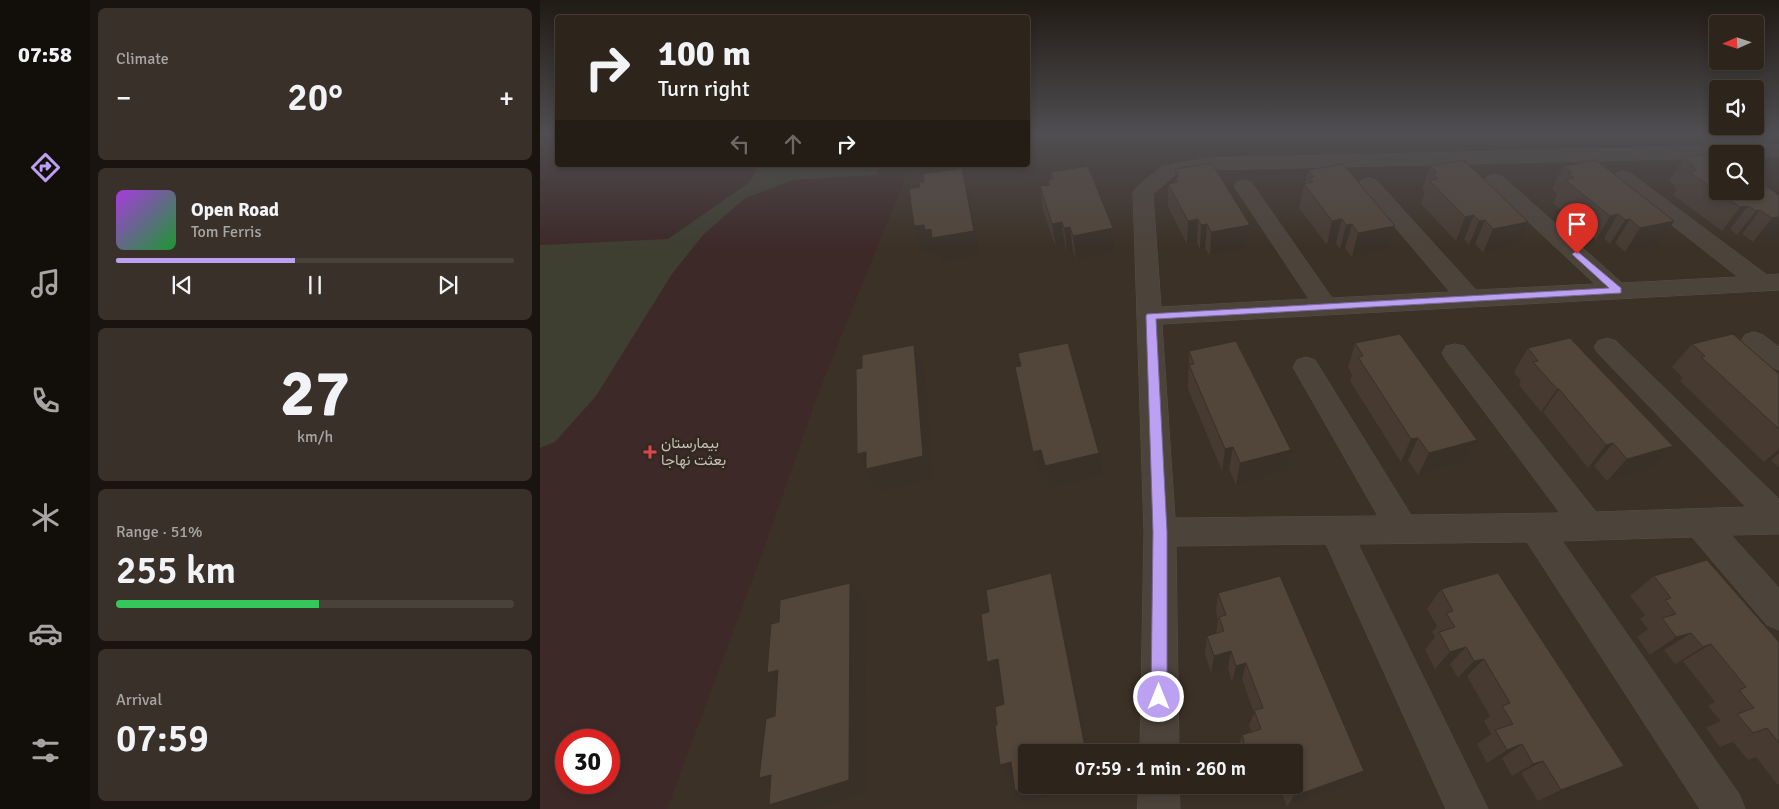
<!DOCTYPE html>
<meta charset="utf-8">
<style>
:root{--surface:#2d251c;--page:#393129;--text:#f1f3f6;--muted:#a7a5a3;--line:#48423b;--accent:#bca0f2}
body{margin:0;font-family:Signika,Vazirmatn,sans-serif;background:var(--page);color:var(--text);height:100vh;display:flex;flex-direction:column;font-size:19px;white-space:nowrap}
*{box-sizing:border-box;margin:0}
p{font-size:16px;color:var(--muted)}
.icon{flex:none;width:28px;height:28px;fill:none;stroke:currentColor;stroke-width:2;stroke-linecap:round;stroke-linejoin:round}
.map{position:relative;flex:1;overflow:hidden}
.side{display:flex;flex-direction:column;gap:8px;padding:8px;background:#19140f;width:450px}
.side>*{flex:none}
.banner{position:absolute;left:15px;top:15px;width:475px;height:152px;border-radius:5px;box-shadow:0 2px 8px #0003,0 0 0 1px var(--line);background:#2d251c;color:var(--text);overflow:hidden}
.needle{width:32px;rotate:267deg}
.buttons{position:absolute;left:1169px;top:15px;display:grid;gap:10px}
.buttons a{display:grid;place-items:center;width:55px;height:55px;border-radius:5px;background:var(--surface);box-shadow:0 2px 8px #0003,0 0 0 1px var(--line);font-size:25px}
.speed{position:absolute;left:15px;top:729px;display:flex;gap:10px;font-size:25px;font-weight:700;text-align:center}
.speed>*{display:grid;place-content:center;width:65px;height:65px;border-radius:50%;background:var(--surface);box-shadow:0 2px 8px #0003,0 0 0 1px var(--line);line-height:1}
.speed .limit{border:8px solid #d22;background:#fff;color:#111}
.pin{position:absolute;display:grid;place-items:center;width:42px;height:42px;color:#fff;margin:-51px -21px;border-radius:50% 50% 50% 0;rotate:-45deg;box-shadow:0 0 5px #0007}
.pin .icon{rotate:45deg}
.me{position:absolute;width:55px;margin:-28px;rotate:0deg;stroke-linejoin:round;filter:drop-shadow(0 0 4px #0008)}
.turn{display:flex;align-items:center;gap:18px;height:105px;padding:0 20px;font-size:22px}
.turn .icon{width:65px;height:65px;stroke-width:2.5}
.turn b{display:block;font-size:35px;line-height:42px}
.lanes{display:flex;align-items:center;height:48px;padding:0 20px;background:#0003;justify-content:center;gap:25px;direction:ltr}
.lanes .off{opacity:.35}
.big{font-size:38px;font-weight:600;line-height:1.1}
.side .widget{flex:1;display:flex;flex-direction:column;justify-content:center;gap:8px;min-width:0;padding:0 18px;border-radius:8px;background:var(--page)}
.side .dial{align-items:center;gap:0}
.dial b{font-size:65px;line-height:1}
.song{display:flex;align-items:center;gap:15px}
.cover{width:60px;height:60px;border-radius:8px;background:linear-gradient(135deg,hsl(280 70% 55%),hsl(130 70% 35%))}
.played{height:5px;border-radius:2px;background:linear-gradient(90deg,var(--accent) 45%,var(--line) 45%)}
.keys{display:flex;justify-content:space-around;direction:ltr}
.heat{display:flex;justify-content:space-between;align-items:center;font-size:28px;direction:ltr}
.charge{height:8px;border-radius:4px;background:linear-gradient(90deg,#34c759 51%,var(--line) 0)}
.trip{position:absolute;left:478px;top:744px;width:285px;height:50px;border-radius:5px;background:var(--surface);box-shadow:0 2px 8px #0003,0 0 0 1px var(--line);font-weight:600;line-height:50px;text-align:center}
main{display:flex;flex:1;min-height:0}
.menu{display:flex;flex-direction:column;width:90px;justify-content:space-around;align-items:center;background:#120f0b;color:var(--muted)}
.menu .icon{width:35px;height:35px}
.menu .active{color:var(--accent)}
.menu b{font-size:22px;color:var(--text)}
.map>svg:first-child{display:block}
</style>
<main>
<nav class="menu">
<b>07:58</b>
<svg class="icon active" aria-label="directions" viewBox="0 0 24 24"><path d="M12 3l9 9-9 9-9-9zM9 14v-3h6M13 9l2 2-2 2"/></svg>
<svg class="icon" aria-label="music" viewBox="0 0 24 24"><path d="M9 18V5l10-2v13"/><circle cx="6" cy="18" r="3"/><circle cx="16" cy="16" r="3"/></svg>
<svg class="icon" aria-label="phone" viewBox="0 0 24 24"><path d="M5 4h4l2 5-3 2q2 4 5 5l2-3 5 2v4C11 20 4 13 5 4z"/></svg>
<svg class="icon" aria-label="climate" viewBox="0 0 24 24"><path d="M12 3v18M4 7l16 10M4 17L20 7"/></svg>
<svg class="icon" aria-label="car" viewBox="0 0 24 24"><path d="M5 17H2v-5l4-1 3-4h7l3 4 3 1v5h-3M9 17h6M6 11h13"/><circle cx="7" cy="17" r="2"/><circle cx="17" cy="17" r="2"/></svg>
<svg class="icon" aria-label="filters" viewBox="0 0 24 24"><path d="M4 7h16M4 17h16"/><circle cx="9" cy="7" r="2"/><circle cx="15" cy="17" r="2"/></svg>
</nav>
<section class="side">
<div class="widget"><p>Climate</p>
<div class="heat"><a>−</a><b class="big">20°</b><a>+</a></div>
</div>
<div class="widget">
<div class="song"><i class="cover"></i><div><b>Open Road</b><p>Tom Ferris</p></div></div>
<div class="played"></div>
<div class="keys"><svg class="icon" aria-label="previous" viewBox="0 0 24 24"><path d="M18 5L8 12l10 7zM5 5v14"/></svg><svg class="icon" aria-label="pause" viewBox="0 0 24 24"><path d="M8 5v14M16 5v14"/></svg><svg class="icon" aria-label="next" viewBox="0 0 24 24"><path d="M6 5l10 7-10 7zM19 5v14"/></svg></div>
</div>
<div class="widget dial"><b>27</b><p>km/h</p></div>
<div class="widget"><p>Range · 51%</p><b class="big">255 km</b><div class="charge"></div></div>
<div class="widget"><p>Arrival</p><b class="big">07:59</b></div>
</section>
<div class="map">
<svg width="1239" height="809" viewBox="0 0 1239 809">
<rect width="100%" height="100%" fill="#3c3126"/>
<path fill="#3e3e31" fill-rule="evenodd" d="M0,135h17l1,30h322l-270,644h-70zM26,740h43v42h-43z"/>
<path fill="#3d2928" fill-rule="evenodd" d="M0,135h17l1,30h200l-8,17 -82,57 -128,6z
M367,173l-88,218 -57,163 -95,255h-127v-361l15,-6 41,-46 76,-122 32,-40 41,-36 48,-18zM26,740h43v42h-43z"/>
<g fill="none" stroke-linecap="round" stroke-linejoin="round">
<defs>
<path id="minor" d="M1239,145v12h-24v-3h-37v4l-509,12 -34,5 -22,19 8,113 148,-8 -75,-113 3,-4 7,-2 7,2 81,116 118,-6 -88,-104 -3,-4 3,-4 7,-2 7,2 100,110 119,-6 -107,-100 -3,-4 3,-4 7,-2 7,2 120,107 116,-6 -122,-96 -3,-4 3,-4 7,-2 7,2 137,102 12,-1v16l-617,34 13,194 203,-2 -85,-149 4,-7 9,-3 9,3 96,155 149,-2 -114,-153 -4,-7 4,-7 9,-2 9,2 132,166 150,-5 -148,-154 -4,-6 4,-6 9,-3 9,3 163,158v35l-48,1 48,53v42l-12,-5 -75,-88 -130,4 177,253 6,15h-45l-173,-267 -169,2 130,265h-42l-120,-265 -150,2 3,206h-39l4,-220 -11,-340 3,-4 26,-22 47,-8z
M1214,332l9,3 16,12v23c-14,-4 -30,-16 -38,-29l4,-6z
M599,785h40l1,24h-42z"/>
</defs>
<use href="#minor" stroke="#584f46" stroke-width="1"/>
<use href="#minor" fill="#4c433a" fill-rule="evenodd"/>
</g>
<path fill="#473b31" d="M858,135h48l-2,4h-44z
M1144,158l95,37v42l-26,5 -11,-8 -5,1 -7,-6 -8,2 -49,-36 4,-5 -2,-1 1,-2 -7,-6z
M890,166l87,79 -34,8 -8,-9 -6,1 -5,-6 -8,2 -35,-37 4,-12 -3,-2z
M1023,166l111,55 -16,24 -33,7 -10,-9 -5,1 -6,-6 -8,2 -43,-37 4,-9 -5,-5z
M635,169l75,56 -3,24 -37,7 -5,-8 -5,1 -3,-6 -10,1 -19,-37v-23l7,-2z
M768,170l80,80 -36,7 -7,-9 -5,1 -4,-6 -9,2 -28,-37 5,-24h1z
M510,172l63,56 2,24 -39,8 -3,-9 -6,1 -2,-6 -9,2 -13,-38 -3,-24 9,-1 -1,-5h3z
M815,343l122,97 -14,23 -45,12 -10,-15 -7,2 -51,-81 2,-6 -4,-8z
M1152,344l87,30v94l-8,-8 -7,2 -84,-81 3,-3 -11,-11z
M988,348l145,98 -22,23 -44,12 -13,-15 -6,2 -45,-56h-2l-22,-27 2,-4 -7,-9z
M649,351l96,121 -49,13 -7,-16 -7,2 -34,-82z
M1114,576l125,66v142h-2l-21,-27 -8,3 -15,-18 -13,5 -14,-19 15,-7 -13,-15 7,-4 -32,-41 -8,3 -11,-14 -14,5 -13,-18 11,-8 -8,-10 5,-4 -15,-19z
M901,589l156,189 -59,23 -17,-28 -9,3 -10,-18 -15,5 -10,-19 14,-10 -7,-13 6,-5 -23,-40 -9,2 -8,-14 -15,5 -10,-19 10,-13 -3,-5 5,-6 -10,-17z
M678,593l146,178 -12,12 -65,24 -8,-22h15v-33h-55l-2,-3 5,-14 10,-3 -3,-7 5,-12 -12,-34 -10,3 -4,-14 -17,5 -6,-19 2,-18 9,-2 2,-14 -2,-8z"/>
<path fill="#393028" d="M422,168l6,24 12,63 -40,7 -3,-8h-5l-1,-5 -9,1 -8,-24 10,-1 7,4z
M1208,206l-18,23 -8,2 18,-24z
M1220,210l-18,24 -5,1 19,-24z
M1078,214l-14,24 -8,2 14,-24z
M934,215l-10,24 -8,2 9,-24z
M1239,217v20l-26,5 19,-24z
M658,219l-1,24 -10,1 1,-23z
M802,219l-6,24 -9,2 5,-24z
M1090,219l-15,24 -5,1 15,-24z
M945,220l-10,24 -6,1 10,-24z
M1134,221l-16,24 -33,7 15,-24z
M522,222l3,24 -9,2 -4,-24z
M988,222l-11,23 -34,8 10,-24z
M667,224l-2,24 -5,1 1,-24z
M812,224l-7,24 -5,1 6,-24z
M710,225l-3,24 -37,7 1,-24z
M855,226l-7,24 -36,7 6,-24z
M530,227l3,24 -6,1 -3,-24z
M573,228l2,24 -39,8 -3,-24z
M374,345l10,24 9,109 -55,13 -21,-37 9,-2z
M1017,389h2l-16,23h-2z
M878,438l-10,22 -7,2 10,-23z
M937,440l-14,23 -45,12 11,-22z
M1073,443l-19,23 -6,2 18,-23z
M1133,446l-22,23 -44,12 20,-22z
M693,447l-4,22 -7,2 3,-22z
M1239,449v4l-8,7 -7,2z
M501,450l58,3 3,22 -52,13 -4,-16 -8,2 -5,-22z
M751,450l-6,22 -49,13 4,-22z
M511,573l5,20 32,159h-2z
M310,583l15,19 2,190 -55,17h-34l-9,-4z
M1151,633l-27,17 -14,5 26,-18z
M1171,644l-28,17 -8,3 28,-17z
M926,647l-16,17 -15,5 15,-17z
M691,651l-3,17 -17,5 3,-17z
M458,659l8,17 -10,3 -9,-17z
M944,659l-17,17 -9,2 16,-17z
M706,663l-4,16 -10,3 4,-16z
M238,670l10,19 -21,-16z
M1227,728l-34,14 -13,5z
M982,744l-20,14 -15,5 20,-13z
M726,749l-2,3h-7z
M1003,761l-22,12 -9,3 21,-12z
M471,762l8,12 -10,3 -9,-12z
M1084,766l-27,12 -59,23 23,-11z
M824,771l-12,12 -65,24 7,-11z
M231,775l11,15 -23,-12z
M494,785h42l-52,17 -9,-11z"/>
<path fill="#524539" stroke="#393028" d="M1175,152l3,2v37h37v-12l24,16v22l-7,1 -12,-8 -4,1 -8,-5 -8,1 -51,-35 8,-2 -7,-4 4,-1 -10,-7z
M924,160l64,62 -35,7 -8,-9 -6,1 -5,-6 -9,2 -36,-37 9,-1 -5,-5 4,-1 -7,-7z
M1056,160l78,61 -34,7 -10,-9 -5,1 -7,-6 -8,2 -45,-36 9,-2 -6,-4 4,-1 -9,-7z
M672,163l38,62 -39,7 -4,-8 -6,1 -3,-6 -10,2 -20,-37 9,-2 -2,-5h4l-4,-8z
M803,164l52,62 -37,7 -6,-9 -6,1 -4,-6 -10,2 -28,-37 9,-2 -4,-4 5,-1 -6,-7z
M548,166l25,62 -40,8 -3,-9 -6,1 -2,-6 -10,2 -12,-38 10,-1 -2,-5 5,-1 -3,-7z
M422,168l12,63 -42,7 -1,-9 -6,1 -1,-5 -10,1 -5,-37 11,-2 -1,-5h5l-1,-8z
M860,334l77,106 -48,13 -11,-15 -7,1 -53,-82 5,-1 -8,-13z
M1193,334l46,40v55l-78,-72 4,-1 -13,-12z
M1030,338l103,108 -46,13 -14,-16 -7,2 -47,-56h-2l-24,-27 5,-1 -10,-13z
M696,341l55,109 -51,13 -7,-16 -8,2 -36,-84 5,-1 -5,-13z
M528,343l31,110 -54,13 -4,-16 -8,2 -18,-85 6,-1 -3,-13z
M374,345l9,111 -57,13v-17l-9,2 -1,-85 6,-1v-13z
M1167,560l72,82v101l-12,-15 -14,5 -16,-19 17,-6 -15,-18 7,-3 -35,-43 -8,3 -12,-14 -15,4 -14,-19 14,-4 -11,-14 6,-2 -17,-22z
M511,573l35,179h-60v33h8l-19,6 -4,-29 -11,3 -5,-39 2,-1 -2,-18 9,-3 -6,-45 -11,3 -6,-48 8,-2 -3,-22z
M958,573l126,193 -63,24 -18,-29 -10,3 -11,-20 -15,6 -12,-20 18,-6 -11,-18 8,-3 -26,-44 -10,2 -8,-14 -16,5 -11,-20 16,-5 -9,-14 7,-2 -12,-22z
M740,576l84,195 -70,25 -4,-11h4v-33h-27l-1,-3 -9,3h-10l-5,-17 19,-6 -7,-19 9,-2 -17,-45 -10,3 -5,-15 -17,5 -7,-20 17,-5 -5,-14 7,-2 -8,-22z
M310,583l-1,197 -80,25 2,-30 -12,3 7,-59 9,-3 3,-46 -11,3 4,-49 8,-2 1,-22z"/>
<linearGradient id="sky" x2="0" y2="1"><stop stop-color="#211b15"/><stop offset="0.54" stop-color="#504e52"/><stop offset="1" stop-color="#504e52" stop-opacity="0"/></linearGradient>
<rect width="1239" height="248" fill="url(#sky)"/>
<path fill="#bca0f2" stroke="#7a689d" d="M1037,251l44,37v5l-465,26 11,213v165l-2,6 -6,2 -5,-2 -3,-6 2,-165 -7,-216 1,-2 462,-26 -35,-32 -2,-2z"/>
<path fill="#e0444e" stroke="#31281f" stroke-width="2" d="M107.5 444.5h5v5h5v5h-5v5h-5v-5h-5v-5h5z"/>
<g text-anchor="middle" dominant-baseline="central" stroke-width="5" stroke-linejoin="round" paint-order="stroke">
<g font-size="15" fill="#c7bfb6" stroke="#31281f" text-anchor="start">
<text x="121" y="443">بیمارستان<tspan x="121" dy="17">بعثت نهاجا</tspan></text>
</g>
</g>
</svg>
<div class="buttons">
<a><svg class="needle" viewBox="-14 -14 28 28"><path d="M0-13l5 13h-10z" fill="#e53935"/><path d="M0 13l5-13h-10z" fill="#a7a5a3"/></svg></a>
<a><svg class="icon" aria-label="sound" viewBox="0 0 24 24"><path d="M4 9h4l5-4v14l-5-4H4zM17 9q2 3 0 6"/></svg></a>
<a><svg class="icon" aria-label="search" viewBox="0 0 24 24"><circle cx="10" cy="10" r="6"/><path d="M15 15l6 6"/></svg></a>
</div>
<div class="speed"><div class="limit">30</div></div>
<div class="pin" style="left:1037px;top:254px;background:#d93025"><svg class="icon" aria-label="arrive" viewBox="0 0 24 24"><path d="M6 21V4h12l-3 4 3 4H6"/></svg></div>
<svg class="me" style="left:619px;top:697px" viewBox="-20 -20 40 40"><circle r="17" fill="#bca0f2" stroke="#fff" stroke-width="3"/><path d="M0-11L8 9 0 5-8 9z" fill="#fff"/></svg>
<div class="trip">07:59 · 1 min · 260 m</div>
<div class="banner">
<div class="turn"><svg class="icon" aria-label="right" viewBox="0 0 24 24"><path d="M7 20v-9h11M14 6l5 5-5 5"/></svg><div><b>100 m</b>Turn right</div></div>
<div class="lanes"><svg class="icon off" aria-label="left" viewBox="0 0 24 24"><path d="M17 20v-9H6M10 6l-5 5 5 5"/></svg><svg class="icon off" aria-label="ahead" viewBox="0 0 24 24"><path d="M12 20V5M6 11l6-6 6 6"/></svg><svg class="icon" aria-label="right" viewBox="0 0 24 24"><path d="M7 20v-9h11M14 6l5 5-5 5"/></svg></div>
</div>
</div>
</main>
